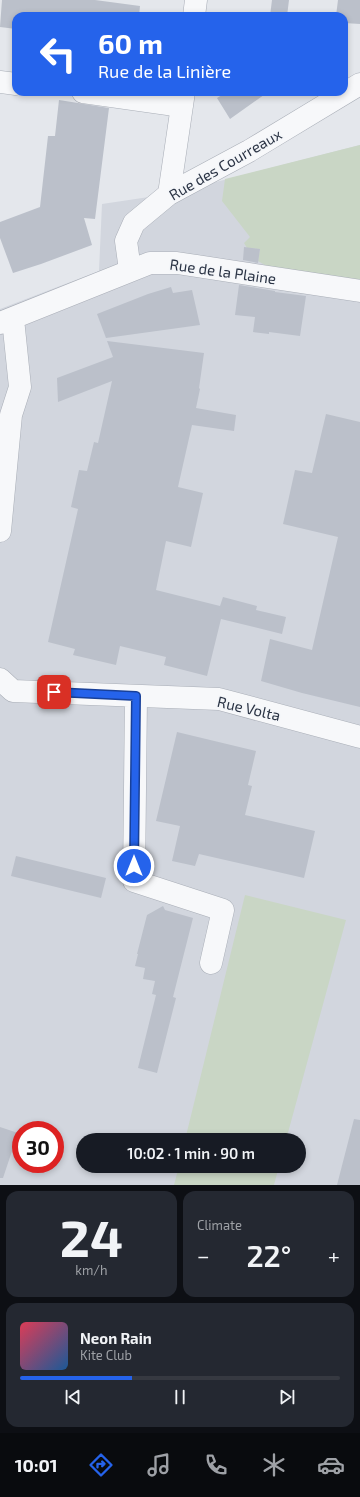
<!DOCTYPE html>
<meta charset="utf-8">
<style>
:root{--surface:#171b24;--page:#242831;--text:#f1f3f6;--muted:#9ea1a6;--line:#363941;--accent:#2563eb}
body{margin:0;font-family:"Exo 2",sans-serif;background:var(--page);color:var(--text);height:100vh;display:flex;flex-direction:column;font-size:15px;white-space:nowrap}
*{box-sizing:border-box;margin:0}
p{font-size:13px;color:var(--muted)}
.icon{flex:none;width:22px;height:22px;fill:none;stroke:currentColor;stroke-width:2;stroke-linecap:round;stroke-linejoin:round}
.map{position:relative;height:1185px;overflow:hidden}
.side{display:flex;flex-direction:column;gap:6px;padding:6px;background:#0d0f14;flex:1}
.side>*{flex:none}
.banner{position:absolute;left:12px;top:12px;width:336px;height:84px;border-radius:12px;box-shadow:0 2px 6px #0003;background:#2563eb;color:#fff;overflow:hidden}
.speed{position:absolute;left:12px;top:1121px;display:flex;gap:8px;font-size:20px;font-weight:700;text-align:center}
.speed>*{display:grid;place-content:center;width:52px;height:52px;border-radius:50%;background:var(--surface);box-shadow:0 2px 6px #0003;line-height:1}
.speed .limit{border:6px solid #d22;background:#fff;color:#111}
.pin{position:absolute;display:grid;place-items:center;width:34px;height:34px;color:#fff;margin:-17px;border-radius:8px;box-shadow:0 2px 6px #0006}
.me{position:absolute;width:44px;margin:-22px;rotate:0deg;stroke-linejoin:round;filter:drop-shadow(0 0 3px #0008)}
.turn{display:flex;align-items:center;gap:14px;height:84px;padding:0 20px;font-size:18px}
.turn .icon{width:52px;height:52px;stroke-width:2.5}
.turn b{display:block;font-size:28px;line-height:34px}
.big{font-size:30px;font-weight:600;line-height:1.1}
.side .card{flex:1;display:flex;flex-direction:column;justify-content:center;gap:6px;min-width:0;padding:0 14px;border-radius:12px;background:var(--page)}
.side .dial{align-items:center;gap:0}
.dial b{font-size:52px;line-height:1}
.song{display:flex;align-items:center;gap:12px}
.cover{width:48px;height:48px;border-radius:6px;background:linear-gradient(135deg,hsl(350 70% 55%),hsl(210 70% 35%))}
.played{height:4px;border-radius:2px;background:linear-gradient(90deg,var(--accent) 35%,var(--line) 35%)}
.keys{display:flex;justify-content:space-around;direction:ltr}
.heat{display:flex;justify-content:space-between;align-items:center;font-size:22px;direction:ltr}
.side .tiles{flex:1;display:grid;gap:6px;grid-template-columns:1fr 1fr}
.card:last-child{grid-column:span 2}
.trip{position:absolute;left:76px;top:1133px;width:230px;height:40px;border-radius:20px;background:var(--surface);box-shadow:0 2px 6px #0003;font-weight:600;line-height:40px;text-align:center}
.tabs{display:flex;height:64px;justify-content:space-around;align-items:center;background:#090b0e;color:var(--muted)}
.tabs .icon{width:28px;height:28px}
.tabs .current{color:var(--accent)}
.tabs b{font-size:18px;color:var(--text)}
.map>svg:first-child{display:block}
</style>
<div class="map">
<svg width="360" height="1185" viewBox="0 0 360 1185">
<rect width="100%" height="100%" fill="#e4e7ec"/>
<path fill="#d2d6de" fill-rule="evenodd" d="M360,145v1040h-360v-876l99,-38 3,-67 67,-10zM21,1130h34v34h-34zM83,1140h216v26h-216z"/>
<path fill="#c9d6c5" d="M360,145v135l-90,-12 -12,-7 2,-12 -13,-1 -3,-5 6,-6 -28,-36 3,-22z
M245,895l101,25 -60,220h-101z
M179,1166h100l-5,19h-100z"/>
<path fill="#bbc0ca" d="M2,0h93l45,6 -1,10h-123v13l-16,-2z
M272,0h17l-2,16h-17z
M338,0h22v24l-16,-1v-7h-8z
M227,92h41l-38,27 -13,-21z
M59,100l50,8 -14,111 -11,-1 8,27 -51,19 -28,9 -13,-35v-16l40,-15 8,-71h7z
M244,247l16,2 -2,14 -15,-3z
M239,285l36,6v1l31,4 -6,40 -31,-4v2l-16,-2 2,-15 -20,-2z
M171,287l2,6 19,-3 8,35 -94,13 -9,-24 51,-20z
M107,341l97,12 -5,35 1,1 -4,19 40,7 -2,16 -42,-6 -14,62 25,6 -12,54 -25,-6 -10,49 64,16 3,-9 34,9 -1,4 30,7 -4,17 -61,-15 -14,57 -43,-11 2,-8 -46,-11 -4,19 -43,-10 2,-6 -27,-7 30,-133 -7,-2 8,-37 8,1 7,-29 4,1 14,-62 -54,21 -1,-24 56,-21z
M326,414l34,8v285l-58,-14 -41,-12 9,-42 42,11 26,-113 -55,-13 12,-54 17,3z
M177,732l79,19 -8,34 4,1 -7,29 70,16 -11,47 -105,-24 -4,12 -23,-5 8,-35 -24,-5z
M16,856l90,22 -5,20 -90,-22z
M163,906l2,4 28,8 -20,79 3,1 -19,75 -19,-5 18,-73 -4,-1 3,-13 -12,-2 2,-11 -10,-2 3,-12h-1l10,-39z
M354,1119l6,1v65h-23z
M0,1127l18,6 -15,45h-3z"/>
<g fill="none" stroke-linecap="round" stroke-linejoin="round">
<defs>
<path id="minor" d="M194,16l2,-16
M0,82l16,2
M83,92l99,14
M169,194l15,-102
M130,270l-4,-29 8,-18 35,-29 80,-43 111,-67
M0,323l150,-60h27l183,28
M0,531l11,-116 9,-28 -7,-68
M0,679l13,12 206,8 141,38
M136,696l-2,185 89,29 -12,53"/>
</defs>
<use href="#minor" stroke="#a9aeb7" stroke-width="23"/>
<use href="#minor" stroke="#f7f8fa" stroke-width="22"/>
</g>
<g fill="none" stroke-linecap="round" stroke-linejoin="round">
<defs>
<path id="route" d="M54,692l82,4 -2,170"/>
</defs>
<use href="#route" stroke="#184099" stroke-width="10"/>
<use href="#route" stroke="#2563eb" stroke-width="7"/>
</g>
<g text-anchor="middle" dominant-baseline="central" stroke-width="3" stroke-linejoin="round" paint-order="stroke">
<g font-size="15" fill="#2b3445" stroke="#f4f6f9">
<text transform="translate(225 164) rotate(-30)">Rue des Courreaux</text>
<text transform="translate(223 271) rotate(8)">Rue de la Plaine</text>
<text transform="translate(249 708) rotate(13)">Rue Volta</text>
</g>
</g>
</svg>
<div class="speed"><div class="limit">30</div></div>
<div class="pin" style="left:54px;top:692px;background:#d93025"><svg class="icon" aria-label="arrive" viewBox="0 0 24 24"><path d="M6 21V4h12l-3 4 3 4H6"/></svg></div>
<svg class="me" style="left:134px;top:866px" viewBox="-20 -20 40 40"><circle r="17" fill="#2563eb" stroke="#fff" stroke-width="3"/><path d="M0-11L8 9 0 5-8 9z" fill="#fff"/></svg>
<div class="trip">10:02 · 1 min · 90 m</div>
<div class="banner">
<div class="turn"><svg class="icon" aria-label="left" viewBox="0 0 24 24"><path d="M17 20v-9H6M10 6l-5 5 5 5"/></svg><div><b>60 m</b>Rue de la Linière</div></div>
</div>
</div>
<section class="side">
<div class="tiles">
<div class="card dial"><b>24</b><p>km/h</p></div>
<div class="card"><p>Climate</p>
<div class="heat"><a>−</a><b class="big">22°</b><a>+</a></div>
</div>
<div class="card">
<div class="song"><i class="cover"></i><div><b>Neon Rain</b><p>Kite Club</p></div></div>
<div class="played"></div>
<div class="keys"><svg class="icon" aria-label="previous" viewBox="0 0 24 24"><path d="M18 5L8 12l10 7zM5 5v14"/></svg><svg class="icon" aria-label="pause" viewBox="0 0 24 24"><path d="M8 5v14M16 5v14"/></svg><svg class="icon" aria-label="next" viewBox="0 0 24 24"><path d="M6 5l10 7-10 7zM19 5v14"/></svg></div>
</div>
</div>
</section>
<nav class="tabs">
<b>10:01</b>
<svg class="icon current" aria-label="directions" viewBox="0 0 24 24"><path d="M12 3l9 9-9 9-9-9zM9 14v-3h6M13 9l2 2-2 2"/></svg>
<svg class="icon" aria-label="music" viewBox="0 0 24 24"><path d="M9 18V5l10-2v13"/><circle cx="6" cy="18" r="3"/><circle cx="16" cy="16" r="3"/></svg>
<svg class="icon" aria-label="phone" viewBox="0 0 24 24"><path d="M5 4h4l2 5-3 2q2 4 5 5l2-3 5 2v4C11 20 4 13 5 4z"/></svg>
<svg class="icon" aria-label="climate" viewBox="0 0 24 24"><path d="M12 3v18M4 7l16 10M4 17L20 7"/></svg>
<svg class="icon" aria-label="car" viewBox="0 0 24 24"><path d="M5 17H2v-5l4-1 3-4h7l3 4 3 1v5h-3M9 17h6M6 11h13"/><circle cx="7" cy="17" r="2"/><circle cx="17" cy="17" r="2"/></svg>
</nav>
